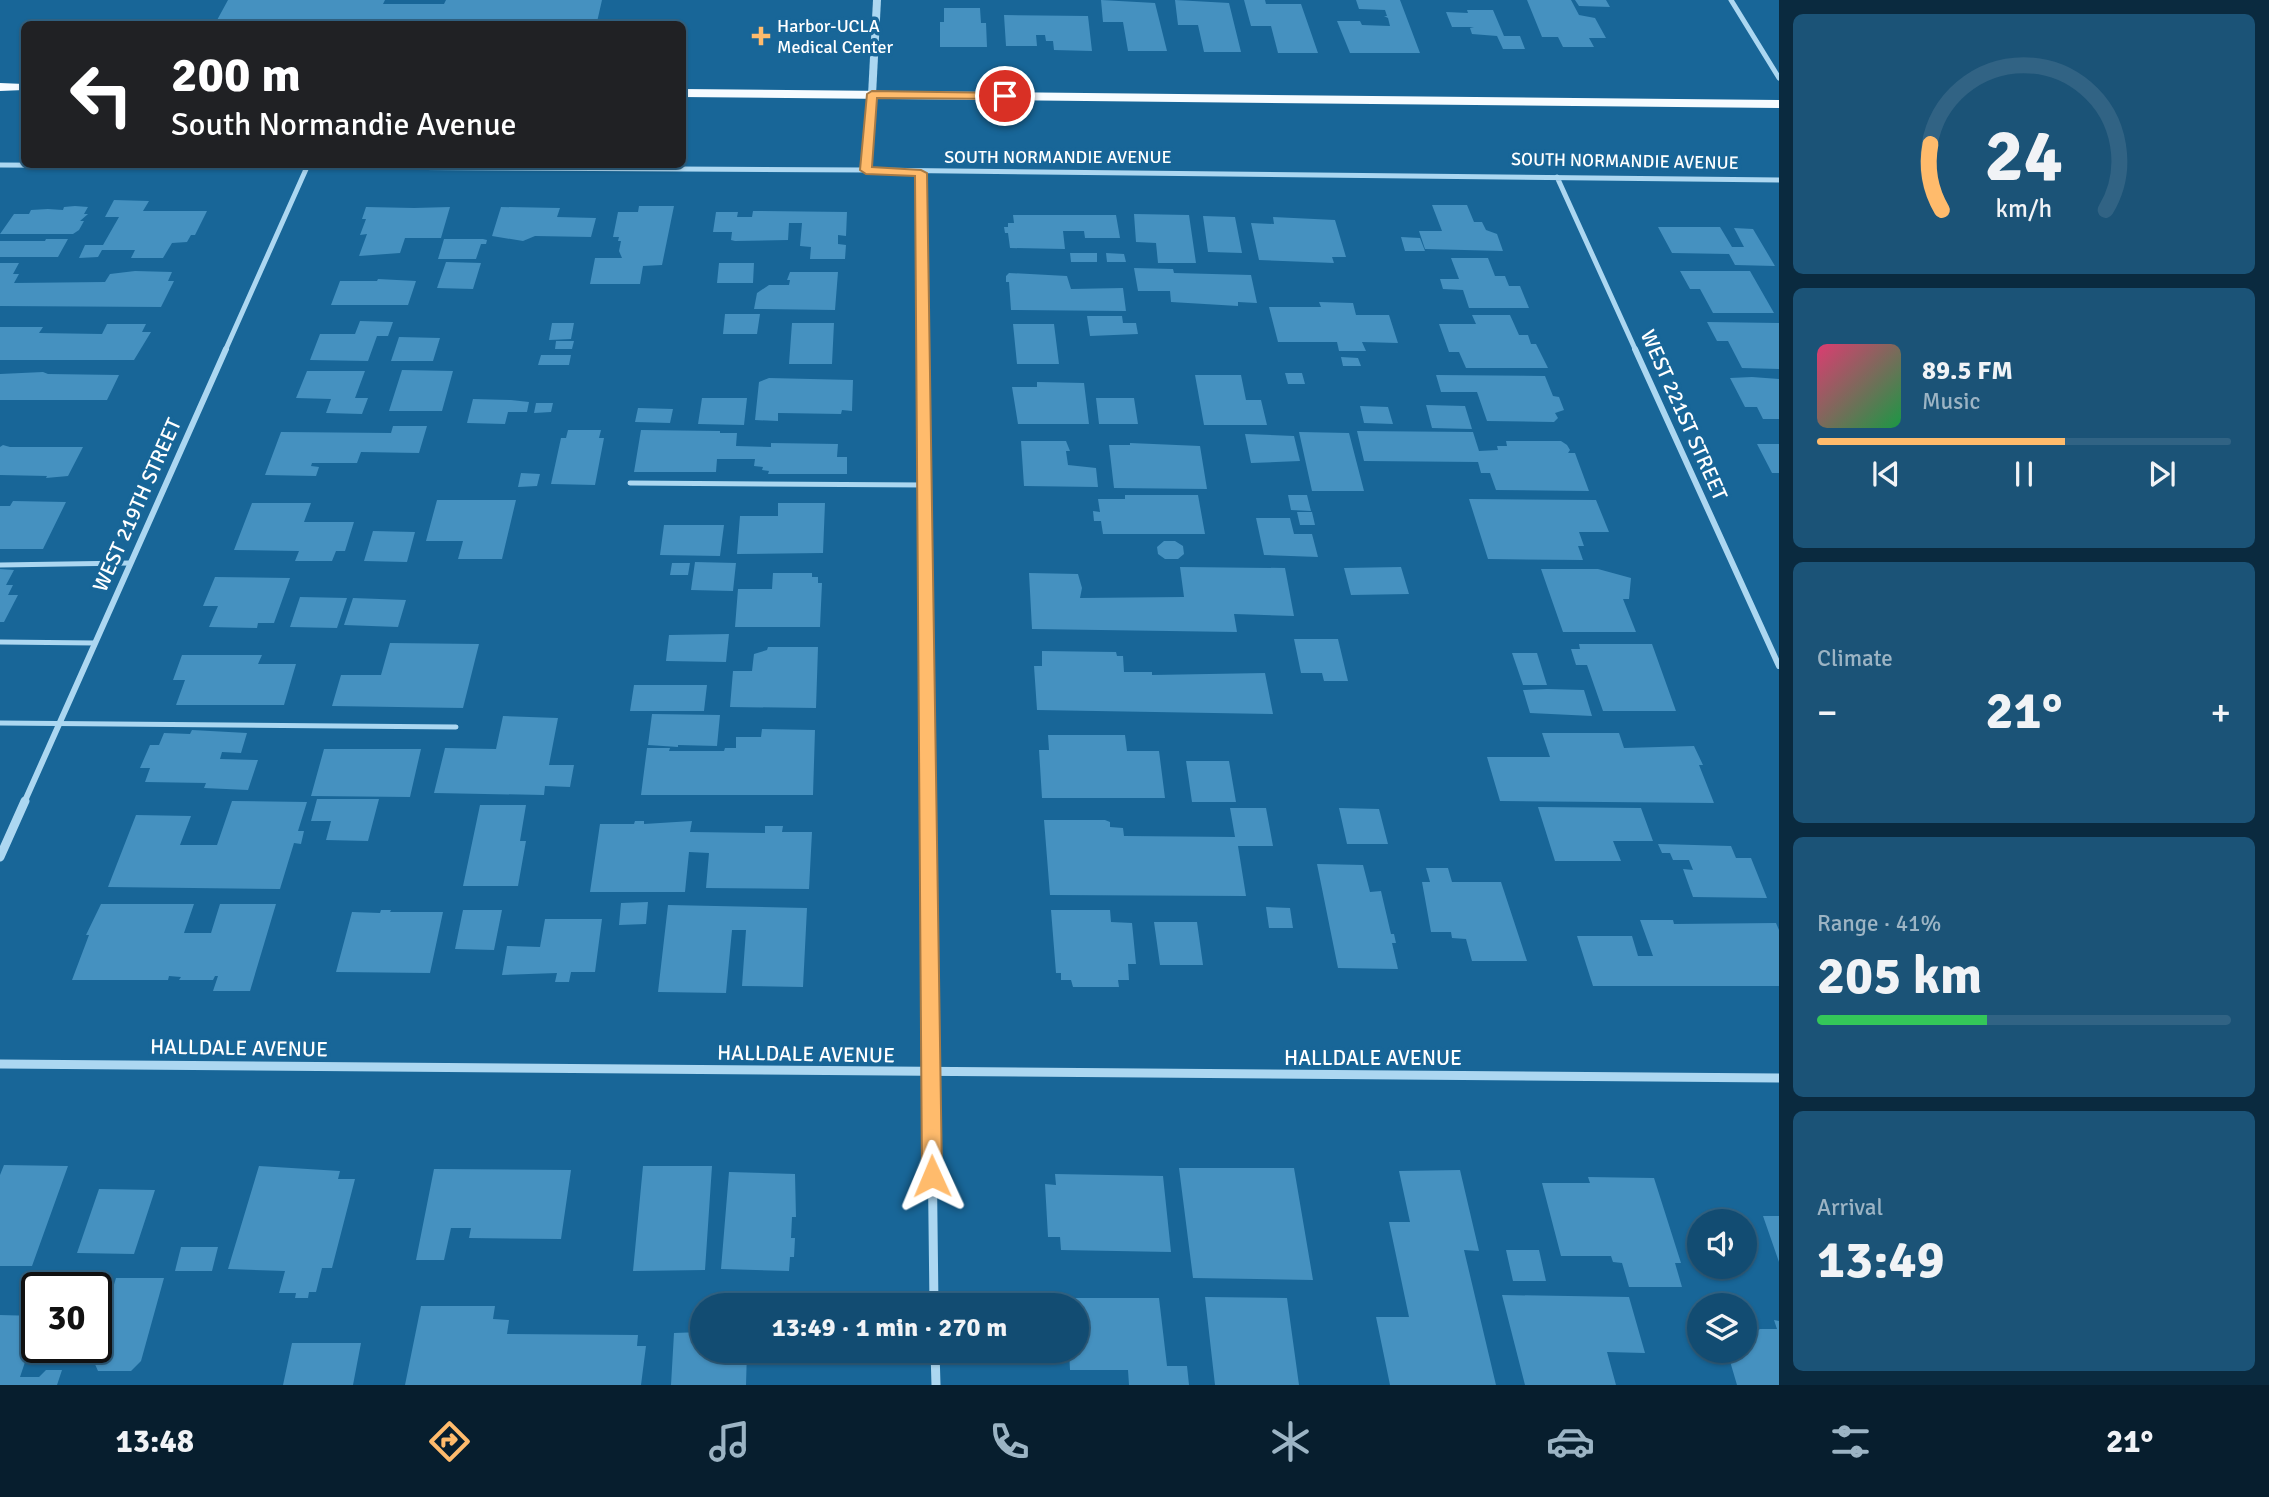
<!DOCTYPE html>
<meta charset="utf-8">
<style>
:root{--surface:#124c72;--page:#1b5377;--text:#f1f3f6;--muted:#9cb4c4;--line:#316384;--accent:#ffbb6c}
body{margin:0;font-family:Signika,sans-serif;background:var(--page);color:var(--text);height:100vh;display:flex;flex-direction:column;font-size:26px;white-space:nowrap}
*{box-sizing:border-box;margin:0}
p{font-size:23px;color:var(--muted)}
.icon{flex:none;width:38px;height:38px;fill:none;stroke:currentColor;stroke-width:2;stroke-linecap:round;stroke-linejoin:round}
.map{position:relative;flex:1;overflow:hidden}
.drawer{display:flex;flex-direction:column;gap:14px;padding:14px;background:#0a2a3f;width:490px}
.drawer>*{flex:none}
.banner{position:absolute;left:21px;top:21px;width:665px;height:147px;border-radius:10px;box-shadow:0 2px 5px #0004,0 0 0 2px var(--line);background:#202124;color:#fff;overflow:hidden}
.controls{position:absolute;left:1687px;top:1209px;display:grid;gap:14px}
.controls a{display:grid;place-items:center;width:70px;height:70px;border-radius:50%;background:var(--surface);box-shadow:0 2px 5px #0004,0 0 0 2px var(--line);font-size:35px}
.speed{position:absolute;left:21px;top:1272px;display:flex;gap:14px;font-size:35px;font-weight:700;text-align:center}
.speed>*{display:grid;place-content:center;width:91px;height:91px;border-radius:50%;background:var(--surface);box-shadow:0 2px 5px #0004,0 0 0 2px var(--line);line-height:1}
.speed .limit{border:4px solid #111;border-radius:10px;background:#fff;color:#111}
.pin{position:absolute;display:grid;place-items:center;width:60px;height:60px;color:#fff;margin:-30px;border:4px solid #fff;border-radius:50%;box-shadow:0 2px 7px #0007}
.me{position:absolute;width:77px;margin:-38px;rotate:359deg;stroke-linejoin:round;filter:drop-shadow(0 0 5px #0008)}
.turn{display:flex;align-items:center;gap:24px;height:147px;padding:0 35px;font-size:32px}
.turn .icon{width:91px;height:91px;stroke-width:2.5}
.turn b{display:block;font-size:49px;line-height:60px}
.big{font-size:52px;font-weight:800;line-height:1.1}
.drawer .widget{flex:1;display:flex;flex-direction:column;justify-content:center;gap:10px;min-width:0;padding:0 24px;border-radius:10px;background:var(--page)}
.drawer .dial{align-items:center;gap:0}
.dial svg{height:182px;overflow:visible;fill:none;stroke:var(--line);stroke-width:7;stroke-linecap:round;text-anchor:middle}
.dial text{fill:var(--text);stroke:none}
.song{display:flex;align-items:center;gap:21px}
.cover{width:84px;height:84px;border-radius:10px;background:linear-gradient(135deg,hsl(340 70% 55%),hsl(140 70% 35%))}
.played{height:7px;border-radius:4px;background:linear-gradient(90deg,var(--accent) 60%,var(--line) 60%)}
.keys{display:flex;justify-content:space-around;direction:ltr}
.heat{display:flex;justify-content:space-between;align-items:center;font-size:38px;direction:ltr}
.charge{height:10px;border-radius:5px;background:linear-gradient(90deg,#34c759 41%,var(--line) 0)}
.trip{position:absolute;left:690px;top:1293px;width:399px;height:70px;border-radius:35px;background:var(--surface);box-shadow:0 2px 5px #0004,0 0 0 2px var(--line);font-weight:800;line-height:70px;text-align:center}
.dock{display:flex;height:112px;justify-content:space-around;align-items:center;background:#071e2e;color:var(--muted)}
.dock .icon{width:49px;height:49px}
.dock .selected{color:var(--accent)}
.dock b{font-size:32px;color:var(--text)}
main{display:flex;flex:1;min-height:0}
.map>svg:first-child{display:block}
</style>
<main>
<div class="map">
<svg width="1779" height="1385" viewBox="0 0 1779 1385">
<rect width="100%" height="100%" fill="#186698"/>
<path fill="#4591c0" d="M228,0h157l-2,4h61l2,-4h156l-5,22 -303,2 1,-2h-79z
M1101,0l54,3 12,48h-39l-5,-29h-20z
M1175,0l54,3 12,49h-37l-6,-27h-20z
M1244,0h21l1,4h35l17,49h-40l-7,-27h-20z
M1356,0h44l20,53h-70l-13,-32h23l2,4 28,1 -2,-8 -4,-2h3l-2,-6 -26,-1z
M1527,0h44l8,15 16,3 11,20h-17l5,9h-31l-5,-10h-16z
M1575,0h31l4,7 -31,-1z
M944,8h36l1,15h5l1,24h-47v-25h4z
M1467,10h26l11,26h16l5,13h-22l-6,-13 -25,-2 -2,-6 4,-1h-22l-6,-15 22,1z
M1004,15l84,1 4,35 -38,-1 -1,-9h-7l-1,-6h-9l1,11h-31z
M114,200l35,1 -6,10h64l-12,24h-4l-4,7 -15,1 -9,15h-32l4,-8h-33l-4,7 -19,1 6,-13h18l16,-28h-14z
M1432,205h35l7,17h8l4,8 11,4 6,17 -78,-2 -6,-18h23z
M75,206l13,1 -4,7h4l-8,7h4l-5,9 -6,4h-73l14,-20h15l2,-4 17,-1 15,1 1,-3z
M639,206h35l-12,59 -19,1 -3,18h-50l5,-26h27l-3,-7 2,-10h-3l1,-4h-6l5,-25h20z
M366,207l48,1 36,-1 -9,31h-36l-5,15 -41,3 8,-22 -7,1 6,-16h-4z
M501,207l59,1 -3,9 39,1 -5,19 -56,-1 -12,5 -31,-5z
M753,211l94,1 -1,24 -8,-1v9l8,1 -1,14h-35l1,-12 -11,-1 2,-23h-13l-1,17 -53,1 -4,-1 1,-8h-19l3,-20h22l-1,5h15z
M1134,214l55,1 7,48h-38l-2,-20 -20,-1z
M1013,215h103l4,23h-35l-1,-7h-21l2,18 -55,-1 -2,-15h-3l-1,-6h4v-4h6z
M1203,216l32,1 7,36 -34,-1z
M1273,217l62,3 11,37h-14l2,6 -75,-3 -8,-37 23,1z
M1658,227h62l12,20h12l-10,-19 19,1 22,37 -40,-1 -6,-11 -57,-1z
M1401,237l19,1 5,13h-20z
M46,239h22l-10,18h-58v-16h45z
M444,239h39l4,1 -1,4h-5l-5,15h-38z
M1070,253h27v9h-26z
M1106,253l18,1 2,8h-19z
M1451,258h37l7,18h10l4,10h11l9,22h-60l-6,-18 -20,-1 -3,-10h19z
M446,262l35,1 -8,26 -36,-1z
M0,263h19l-6,11h6l-5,9 91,-1 5,-8 25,-3 37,1 -4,9h6l-13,26 -161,-1z
M719,263h35l-1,20h-36z
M1134,268l39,1 1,4 77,2 6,28 -19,-1v4l-67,-4 -1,-11h-32z
M1680,271h70l24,42h-61l-13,-24h-10z
M790,272h48l-3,38 -81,-1 3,-16 12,-8h20l1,-5h-3z
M1009,273l58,3 4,13 52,-1 3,23 -115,-1 -2,-28h-3v-6z
M378,279l38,2 -8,24h-77l9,-24h37z
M1319,302l34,1 3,12h33l9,28 -36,-1 4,9h-27l-2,-9h-59l-9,-35h52z
M725,314h35l-3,20h-34z
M1472,315h38l9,20h9l3,9h5l12,24h-82l-7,-16h-10l-10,-28h37z
M1087,316h35l1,7h13l2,11 -48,2z
M360,321l33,1 -5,14h-11l-9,25 -58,-1 10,-26h35z
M1707,322l72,1v46l-37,-1 -14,-27h-11z
M552,323h22l-3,16 -22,1z
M792,323h42l-2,41h-43z
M107,324h39l-4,8h9l-17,28h-134v-33h43l-4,6 63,1z
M1013,324h41l5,40h-42z
M399,337l41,1 -7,23h-42z
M556,341h18l-2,8h-17z
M541,355h30l-2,10h-31z
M1341,357l17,1 3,8h-18z
M402,370l51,1 -11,40h-53z
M307,371h58l-10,27h13l-6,16 -36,-1 5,-14 -35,-1z
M43,372l5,2 71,1 -12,25h-107v-26z
M1285,373h17l3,11h-17z
M1195,375h46l5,25h15l6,25h-63z
M1436,375l109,1 8,20 6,1 5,13 -9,3 3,5 -4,4 -67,-1 -10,-29h-36z
M1752,377l27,2v40h-16l-6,-12h-12l-15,-29z
M769,378l84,2 -1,31 -10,-1 -1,4 -63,-1v8l-23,-1 4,-38z
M1037,382l47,1 5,41h-71l-6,-37h25z
M702,398h45l-3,27 -46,-1z
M1096,398h38l4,26h-39z
M473,399l38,1 18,2 -2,10h-19l-3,12 -38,-1z
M536,403h17l-2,9 -17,1z
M1426,405l39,1 7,23 -40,-1z
M1360,406l28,1 5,17 -29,-1z
M638,408l35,1 -3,14 -35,-1z
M393,426h34l-8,27 -58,-1 -4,11h-45l-1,3 8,1 -3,9 -51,-1 16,-43 110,1z
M568,430h33l-2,8h5l-9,47 -44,-1 10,-46h5z
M641,430l79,1v2h17l-1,13 35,1v-4l67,1 -1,13h10v17h-79l1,-3 -7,-1 1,-3 -9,-1 1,-7h-38l-1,13h-82z
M1357,431l116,1 6,19 19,-1 -1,-4h10l-1,-5h55l6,4 3,5 -2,3h7l14,38 -93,-1 -6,-17h-9l-3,-11 -114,-1z
M1299,432l50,1 15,58h-52z
M1245,434l49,2 6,25 -49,2z
M1021,441h45l4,10h-4l2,14 28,3 2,19 -74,-1z
M1130,443l70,3 7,43 -93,-1 -5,-43h21z
M1757,444h22v29h-7z
M3,445l7,2h73l-15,29 -22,2 1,-2 -47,-1v-28z
M521,473l19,1 -3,12 -19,1z
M1125,495h73l7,39h-102l-2,-13h-7l-1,-10 7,1 -2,-13h27z
M1288,495h19l4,16 -20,-1z
M1469,499l127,1 13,32h-30l5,14h-6l5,14 -95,-1z
M437,500h79l-14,59h-44l5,-18h-37z
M13,501l53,1 -23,47h-43v-43h10z
M252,503h59l-7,19h50l-9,29h-9l-4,10h-37l4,-10 -65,-1z
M778,503h47l-2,50 -86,1 3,-38h38z
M1297,512h15l3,13h-15z
M1256,518h34l4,16h18l6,23 -54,-2z
M664,525h60l-4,31 -60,-1z
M373,531l42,1 -8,30 -43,-1z
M1164,541h11l8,5 1,8 -6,5h-13l-7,-5 -1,-7z
M695,562l41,1 -3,28 -42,-1z
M672,563h18l-2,12h-18z
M1180,567l105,1 9,48 -60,-2 3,18 -205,-3 -3,-56 49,1 4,14 -2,10 104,-1z
M1401,567l8,27 -58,1 -7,-27z
M0,569l14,1 -8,15h7l-5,10h10l-14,27h-4z
M1541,569h57l33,9 -2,21h-6l13,33h-73z
M773,573h39v4h6v6h4l-2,44h-85l3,-38h34z
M215,577l75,1 -16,45h-16l-1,5 -48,-1 9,-21h-15z
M300,597l47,1 -10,30 -47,-1z
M353,598l53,2 -8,27 -54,-2z
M729,634l-3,28 -60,-1 3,-26z
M1294,639h44l10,42h-24l-2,-8h-21z
M390,643l89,1 -16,64 -131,-2 9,-31h40z
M1579,644h73l24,67h-73l-16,-46h-11l-5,-16h9z
M768,647h50l-2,61 -86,-1 3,-36h19l2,-17 13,-4z
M1042,651l74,1 1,4h6l1,16h28v3l113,-2 8,41 -236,-4 -3,-44h8z
M1512,653h25l10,32h-24z
M182,655h80l-4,9h38l-12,41h-108l9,-25h-12z
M634,685h73l-3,26h-74z
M1547,689l37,1 8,26 -62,-3 -7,-23z
M652,714l68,1 -3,31 -39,-1v2l-30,-2z
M503,716l55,2 -9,47h25l-4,22 -25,-1 -1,9 -110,-2 11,-45 51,1z
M762,729l53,1 -2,65h-172l6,-47h23l-1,3h55l1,-3h11v-11h25z
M192,730l55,3 -6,20 -19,-1 -2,7 38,1 -10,30 -44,-2 2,-5 -61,-1 5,-14h-10l10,-23h9l5,-12 26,1z
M1542,733h77l5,15 70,-2 9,19h-4l15,38 -214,-2 -13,-44h63z
M1048,735h77l2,16h32l6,47h-123l-3,-48h10z
M324,749h97l-11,48 -99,-1z
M1186,761h43l7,41h-44z
M317,799h62l-11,42 -42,-1 5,-19h-20z
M232,801l75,1 -9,29h6l-3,13 -7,-1 -14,46 -172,-2 28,-72 55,1 -11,29h37z
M480,805h46l-6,36h6l-8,45h-55z
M1538,807l103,1 12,33h-40l8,20h-66z
M1230,808h36l7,38h-35l8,50 -196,-1 -6,-75h61l5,2v5l13,1 1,8 111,1z
M1339,808l40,1 9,35h-41z
M635,821h9v3l48,-3 -2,11 75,1v-7h18l-1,6h30l-3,57 -103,-1 3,-35 -20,-1 -4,40h-95l10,-68h34z
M1658,844l73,2 5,12h15l16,40 -74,-1 -10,-28 10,1 -4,-10h-16l-3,-7h-8z
M1317,864l46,1 7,27 11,-1 10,43h3l2,9h-4l6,26 -60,-1z
M1426,868h22l4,14h49l26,79h-55l-6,-22 -14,-1 -1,-6h-20l-9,-50h8z
M648,902l-2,22 -27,1 2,-22z
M101,904h93l-10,29h27l9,-29h56l-26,87h-37l5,-15h-3l-2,4h-34l2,-3 -12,-1 -1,4h-96l17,-45h-3z
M668,905l139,3 -4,79 -61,-1 4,-56h-14l-6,63 -68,-1z
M1266,907l24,1 3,20h-24z
M381,910h10l-1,2h53l-13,61 -94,-1 16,-60 28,1z
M463,910h39l-8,40 -39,-1z
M1051,910h59l1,12 21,1 4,41h-8l1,16h-11l1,7h-46l-2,-7h-10v-7h-5z
M545,919h57l-7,53h-24l-2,10h-14l2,-9 -55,2 5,-29 33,1z
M1640,920h33l1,4 102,-1 3,7v56h-186l-16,-50h55l6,20h15z
M1154,922h43l6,43h-43z
M4,1165l64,1 -36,100h-32v-91z
M259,1166l81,5 -2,8h17l-23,89h-10l-6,24h-7l-1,6h-13l1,-5h-17l6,-22 -57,-2z
M643,1166h69l-7,104 -72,1z
M1179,1168h115l19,112 -120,-2z
M434,1169l137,1 -10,69 -92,-1 2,-10h-20l-7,32h-28z
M1460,1170l19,81 -15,-1 32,135h-106l-14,-68h33l-20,-95h21l-11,-51z
M729,1172l66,2 1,43h-4l-1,21h4l-1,19h-4l-1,14 -68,-2z
M1055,1174l108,2 8,76 -110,-2 -1,-13h-12l-3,-53 11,1z
M1588,1177l66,1 27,85h-6l7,24h-53l-7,-24 -9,-1 -2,-6h-50l-19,-73h48z
M99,1189l56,1 -21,64 -57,-1z
M1763,1216h16v46z
M181,1247h37l-6,24h-37z
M1506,1250h33l7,31h-33z
M116,1278h48l-23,83 -10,10h-33l-4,-9 8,-26 -4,1z
M1502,1295l127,2 16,56 -38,-1 9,33h-91z
M1205,1297l82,1 12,87h-84z
M1066,1298h93l8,68h20l2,19h-60l-1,-15h-58l-1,-19h7v-45h-10z
M421,1306h74l-2,13 16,1 -2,14 131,1 -1,11h9l-5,39h-236z
M0,1315l37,1 -3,21h3v11h4l-1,2h-11l-9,27h19l7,-7h16l-5,15h-57z
M1774,1320l5,1v64h-42l-10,-34h18v-12l15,-10h17z
M702,1332v19h45l-1,34h-75l3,-52z
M292,1343h69l-8,42h-70z"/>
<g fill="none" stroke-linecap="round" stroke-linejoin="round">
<path stroke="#acd7f1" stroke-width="5" d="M630,483l294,2
M0,565l130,-2
M0,642l95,1
M0,723l456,4"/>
<path stroke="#acd7f1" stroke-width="5" d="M1731,0l48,78
M0,165l866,5 913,10
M866,170l6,-75
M921,173l2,178
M1557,177l79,174
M225,351l82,-184"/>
<path stroke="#acd7f1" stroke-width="6" d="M923,349l5,454
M1635,349l144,317
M24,803l202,-454"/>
<path stroke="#acd7f1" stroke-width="9" d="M928,801l6,505
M0,857l25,-56
M0,1064l1779,14
M935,1351l1,34"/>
<path fill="#acd7f1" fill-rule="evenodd" d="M873,0h8l-5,95 -4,3 -4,-3z"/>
<path fill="#f6fbff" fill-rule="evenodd" d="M0,83l24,1v6l-24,1z
M682,89l1097,11v8l-1097,-11z"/>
</g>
<path fill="#ffbb6c" stroke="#a67a46" stroke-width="2" d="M872,91l133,2 5,3 -5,3 -128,-1 -5,69 49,3 6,3 15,1003 -3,7 -7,3 -7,-3 -3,-7 -7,-1000 -49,-2 -6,-4 7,-76z"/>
<path fill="#ffbb6c" stroke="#186698" stroke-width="2.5" d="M757.5 25.5h7v7h7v7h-7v7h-7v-7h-7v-7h7z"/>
<g text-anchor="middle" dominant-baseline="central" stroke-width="7" stroke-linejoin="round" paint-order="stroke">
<g font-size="18" fill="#fff" stroke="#186698" text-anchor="start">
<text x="777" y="26">Harbor-UCLA<tspan x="777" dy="21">Medical Center</tspan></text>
</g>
<g font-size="18" fill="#fff" stroke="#186698">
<text x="1058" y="157">SOUTH NORMANDIE AVENUE</text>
<text transform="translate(1625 161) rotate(1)">SOUTH NORMANDIE AVENUE</text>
</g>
<g font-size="21" fill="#fff" stroke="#186698">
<text transform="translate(1684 415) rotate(66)">WEST 221ST STREET</text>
<text transform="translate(137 505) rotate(-66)">WEST 219TH STREET</text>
<text transform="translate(239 1048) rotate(1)">HALLDALE AVENUE</text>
<text transform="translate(806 1054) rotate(1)">HALLDALE AVENUE</text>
<text x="1373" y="1058">HALLDALE AVENUE</text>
</g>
</g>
</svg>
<div class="controls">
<a><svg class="icon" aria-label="sound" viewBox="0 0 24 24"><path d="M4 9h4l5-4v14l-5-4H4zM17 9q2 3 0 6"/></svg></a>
<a><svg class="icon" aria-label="layers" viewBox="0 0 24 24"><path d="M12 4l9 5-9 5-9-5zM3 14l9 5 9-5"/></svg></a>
</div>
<div class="speed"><div class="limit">30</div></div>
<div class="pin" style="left:1005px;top:96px;background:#d93025"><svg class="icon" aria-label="arrive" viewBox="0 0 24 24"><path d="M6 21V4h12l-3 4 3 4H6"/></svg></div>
<svg class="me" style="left:932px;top:1176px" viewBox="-20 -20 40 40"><path d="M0-17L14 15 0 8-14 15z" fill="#ffbb6c" stroke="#fff" stroke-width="4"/></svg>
<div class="trip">13:49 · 1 min · 270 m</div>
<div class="banner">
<div class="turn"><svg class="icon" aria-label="left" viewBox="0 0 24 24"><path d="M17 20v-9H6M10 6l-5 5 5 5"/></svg><div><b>200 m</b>South Normandie Avenue</div></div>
</div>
</div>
<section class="drawer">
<div class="widget dial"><svg viewBox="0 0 100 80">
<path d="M14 69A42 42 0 1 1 86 69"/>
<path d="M14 69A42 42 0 0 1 9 40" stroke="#ffbb6c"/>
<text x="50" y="56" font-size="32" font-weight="700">24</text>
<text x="50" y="72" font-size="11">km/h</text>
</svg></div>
<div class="widget">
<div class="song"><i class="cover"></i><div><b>89.5 FM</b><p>Music</p></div></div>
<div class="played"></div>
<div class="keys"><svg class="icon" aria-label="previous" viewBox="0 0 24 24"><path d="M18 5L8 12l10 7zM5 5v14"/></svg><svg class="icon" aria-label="pause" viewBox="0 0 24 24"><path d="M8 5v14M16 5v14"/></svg><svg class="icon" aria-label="next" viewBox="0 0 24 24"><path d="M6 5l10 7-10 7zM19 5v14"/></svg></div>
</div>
<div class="widget"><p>Climate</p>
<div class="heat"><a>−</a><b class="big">21°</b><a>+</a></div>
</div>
<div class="widget"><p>Range · 41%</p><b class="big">205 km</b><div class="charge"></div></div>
<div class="widget"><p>Arrival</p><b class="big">13:49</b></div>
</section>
</main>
<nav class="dock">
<b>13:48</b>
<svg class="icon selected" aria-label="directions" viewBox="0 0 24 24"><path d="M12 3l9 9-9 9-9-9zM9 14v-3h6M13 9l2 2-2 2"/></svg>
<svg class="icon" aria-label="music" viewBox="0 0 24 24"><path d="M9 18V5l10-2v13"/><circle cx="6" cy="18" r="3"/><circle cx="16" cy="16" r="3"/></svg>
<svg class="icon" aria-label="phone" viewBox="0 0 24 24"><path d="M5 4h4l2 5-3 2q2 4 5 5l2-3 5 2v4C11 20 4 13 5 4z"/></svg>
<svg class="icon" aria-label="climate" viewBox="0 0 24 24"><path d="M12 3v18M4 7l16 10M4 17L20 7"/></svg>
<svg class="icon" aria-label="car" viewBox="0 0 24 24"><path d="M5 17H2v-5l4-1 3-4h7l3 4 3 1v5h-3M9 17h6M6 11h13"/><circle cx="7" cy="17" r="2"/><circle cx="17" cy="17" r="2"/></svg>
<svg class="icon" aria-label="filters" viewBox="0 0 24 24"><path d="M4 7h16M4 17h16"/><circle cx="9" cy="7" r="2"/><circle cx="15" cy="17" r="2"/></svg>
<b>21°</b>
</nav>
